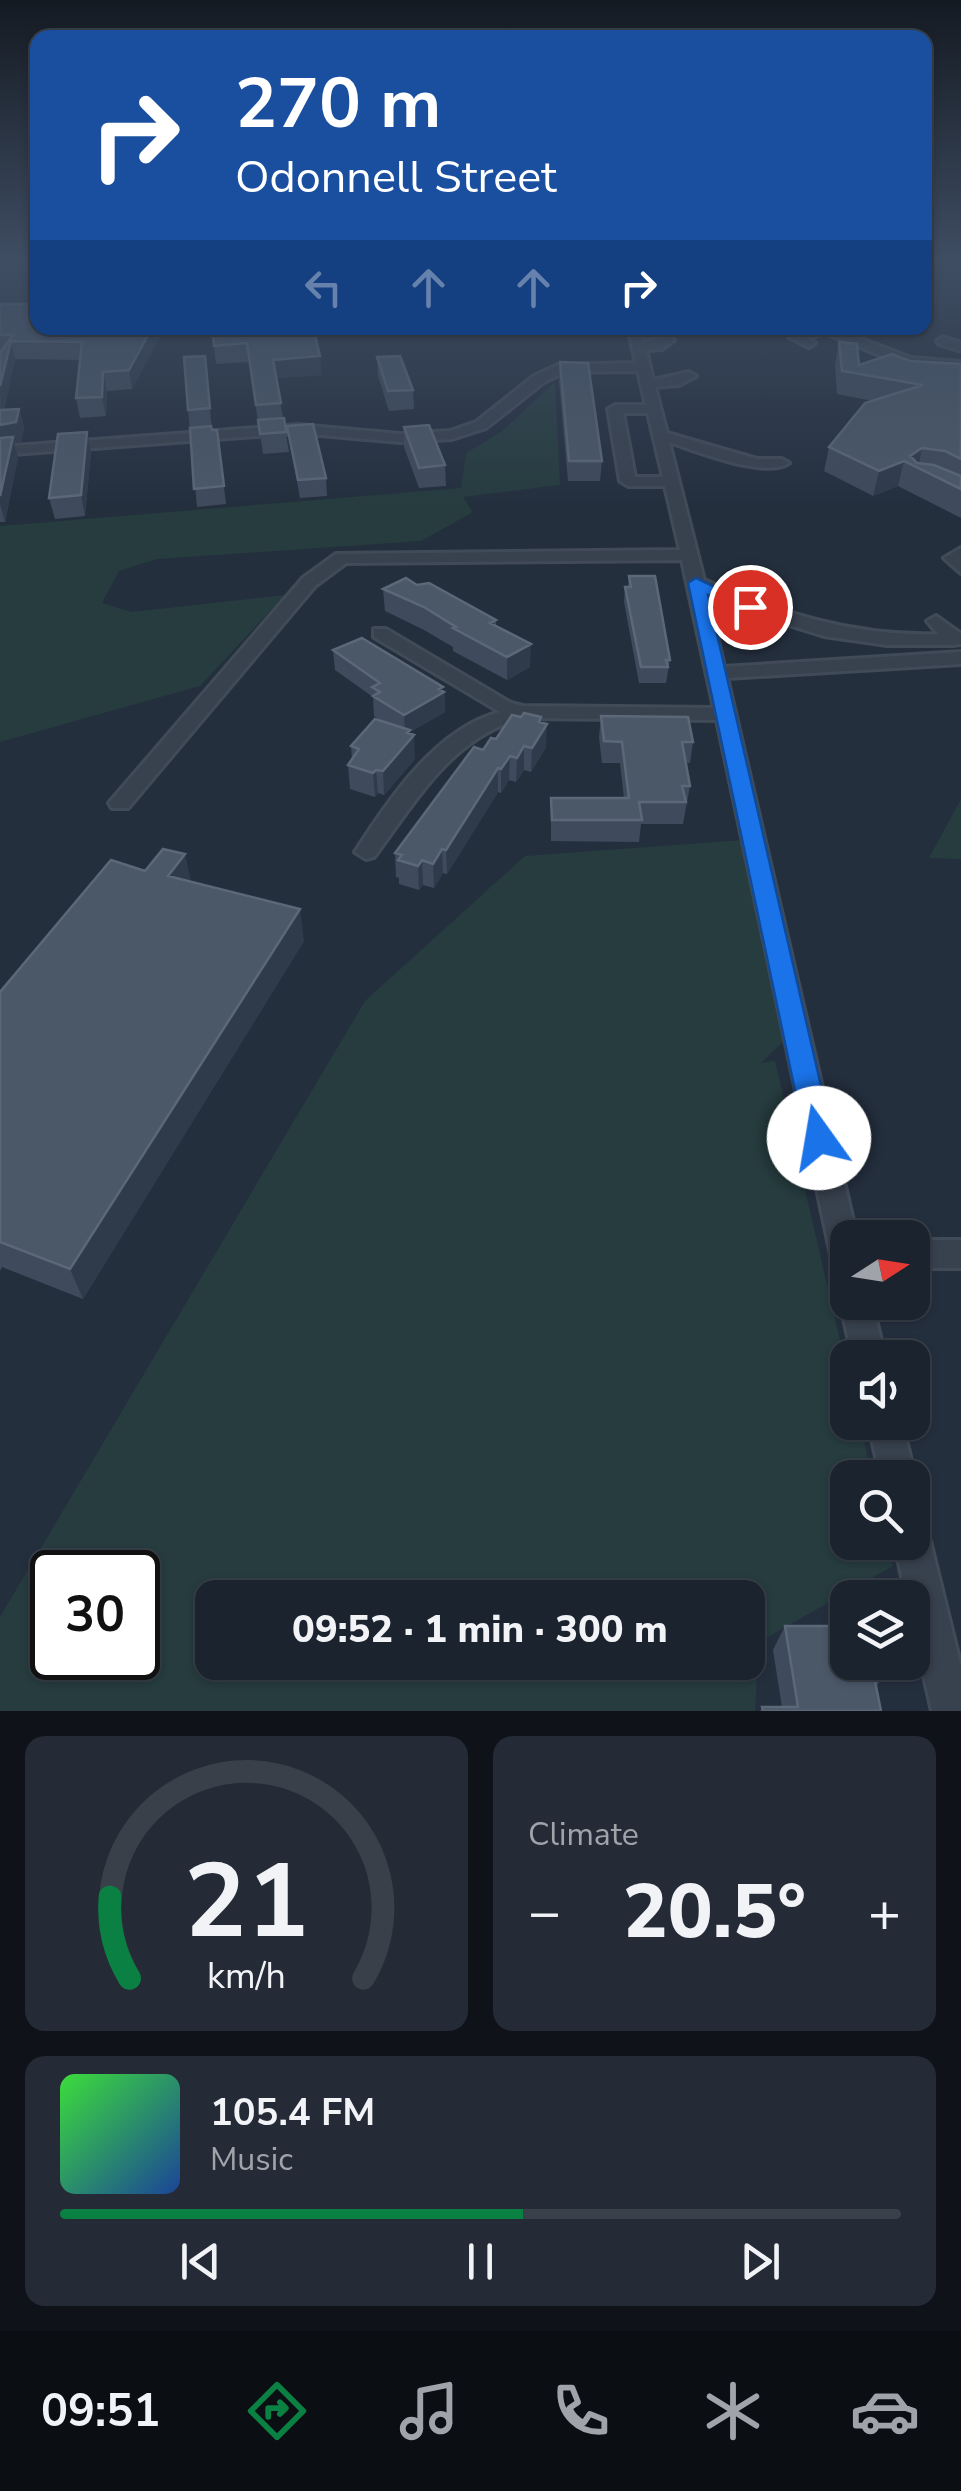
<!DOCTYPE html>
<meta charset="utf-8">
<style>
:root{--surface:#1b232e;--page:#242b36;--text:#f1f3f6;--muted:#a0a4aa;--line:#39404a;--accent:#0b8043}
body{margin:0;font-family:"Nunito Sans",sans-serif;background:var(--page);color:var(--text);height:100vh;display:flex;flex-direction:column;font-size:38px;white-space:nowrap}
*{box-sizing:border-box;margin:0}
p{font-size:32px;color:var(--muted)}
.icon{flex:none;width:55px;height:55px;fill:none;stroke:currentColor;stroke-width:2;stroke-linecap:round;stroke-linejoin:round}
.map{position:relative;height:1711px;overflow:hidden}
.details{display:flex;flex-direction:column;gap:25px;padding:25px;background:#0f1319;flex:1}
.details>*{flex:none}
.banner{position:absolute;left:30px;top:30px;width:902px;height:305px;border-radius:20px;box-shadow:0 2px 8px #0004,0 0 0 2px var(--line);background:#1a4fa0;color:#fff;overflow:hidden}
.needle{width:65px;rotate:78deg}
.fabs{position:absolute;left:830px;top:1220px;display:grid;gap:20px}
.fabs a{display:grid;place-items:center;width:100px;height:100px;border-radius:20px;background:var(--surface);box-shadow:0 2px 8px #0004,0 0 0 2px var(--line);font-size:50px}
.speed{position:absolute;left:30px;top:1550px;display:flex;gap:20px;font-size:50px;font-weight:700;text-align:center}
.speed>*{display:grid;place-content:center;width:130px;height:130px;border-radius:50%;background:var(--surface);box-shadow:0 2px 8px #0004,0 0 0 2px var(--line);line-height:1}
.speed .limit{border:5px solid #111;border-radius:15px;background:#fff;color:#111}
.pin{position:absolute;display:grid;place-items:center;width:85px;height:85px;color:#fff;margin:-42px;border:5px solid #fff;border-radius:50%;box-shadow:0 2px 10px #0007}
.me{position:absolute;width:110px;margin:-55px;rotate:347deg;stroke-linejoin:round;filter:drop-shadow(0 0 8px #0008)}
.turn{display:flex;align-items:center;gap:35px;height:210px;padding:0 40px;font-size:45px}
.turn .icon{width:130px;height:130px;stroke-width:2.5}
.turn b{display:block;font-size:70px;line-height:85px}
.lanes{display:flex;align-items:center;height:95px;padding:0 40px;background:#0003;justify-content:center;gap:50px;direction:ltr}
.lanes .off{opacity:.35}
.big{font-size:75px;font-weight:800;line-height:1.1}
.details .card{flex:1;display:flex;flex-direction:column;justify-content:center;gap:15px;min-width:0;padding:0 35px;border-radius:20px;background:var(--page)}
.details .dial{align-items:center;gap:0}
.dial svg{height:260px;overflow:visible;fill:none;stroke:var(--line);stroke-width:7;stroke-linecap:round;text-anchor:middle}
.dial text{fill:var(--text);stroke:none}
.song{display:flex;align-items:center;gap:30px}
.cover{width:120px;height:120px;border-radius:15px;background:linear-gradient(135deg,hsl(120 70% 55%),hsl(220 70% 35%))}
.played{height:10px;border-radius:5px;background:linear-gradient(90deg,var(--accent) 55%,var(--line) 55%)}
.keys{display:flex;justify-content:space-around;direction:ltr}
.heat{display:flex;justify-content:space-between;align-items:center;font-size:55px;direction:ltr}
.details .tiles{flex:1;display:grid;gap:25px;grid-template-columns:1fr 1fr}
.card:last-child{grid-column:span 2}
.trip{position:absolute;left:195px;top:1580px;width:570px;height:100px;border-radius:20px;background:var(--surface);box-shadow:0 2px 8px #0004,0 0 0 2px var(--line);font-weight:800;line-height:100px;text-align:center}
.dock{display:flex;height:160px;justify-content:space-around;align-items:center;background:#0b0e12;color:var(--muted)}
.dock .icon{width:70px;height:70px}
.dock .selected{color:var(--accent)}
.dock b{font-size:45px;color:var(--text)}
.map>svg:first-child{display:block}
</style>
<div class="map">
<svg width="961" height="1711" viewBox="0 0 961 1711">
<rect width="100%" height="100%" fill="#242f3e"/>
<path fill="#263c3f" fill-rule="evenodd" d="M555,382l5,103 -97,12 10,15 -52,29 -264,18 -38,12 -17,32 30,9 153,-17 -85,91 -200,56v-216l461,-38 5,-35 35,-21z
M961,799v60l-32,-1z
M743,840l42,200 -24,23 14,-2 72,309 1,52 12,1 12,54 -24,1v64l40,1 5,23 -134,76 -4,69h-755v-94l365,-616 160,-145zM52,1572h86v86h-86zM212,1598h536v64h-536z"/>
<g fill="none" stroke-linecap="round" stroke-linejoin="round">
<defs>
<path id="minor" d="M628,328h12l4,14 24,-6 6,4 -12,9 -16,1 7,30 36,-8 7,4 -17,9 -24,2 12,46 90,26h25l7,4c-24,16 -92,-12 -120,-21l35,138c77,33 150,57 234,54l-11,-13 9,-5 25,18v10l-8,1h-66l-63,-9 -67,-21 -50,-21 17,73 237,-15v12l-234,14 130,560h-9v40l-11,-4 -4,-10 -116,-544 -194,-2c-72,19 -107,83 -149,139l-8,2 -11,-7c34,-53 81,-123 145,-140l-126,-75v-8h12l125,74 12,3 191,2 -32,-148 -336,3 -31,23 -187,222h-16l-3,-5 194,-225 33,-24 344,-4 -15,-64h-37l-8,-5 -12,-72 7,-4h31l-8,-34 -73,1 -21,10 -58,46 -34,11 -52,3 -102,-9 -298,22v-8l298,-22 102,9 50,-3 26,-9 58,-46 24,-11 78,-2zM623,413h25l15,64h-28z
M817,328h16l78,30 50,4v8l-57,-5 -79,-32 -18,5 8,5 -6,4 -20,-10z
M943,337l18,6v8l-22,-7 -2,-3z
M961,548v25l-17,-15z
M912,1240h49v28h-49z
M848,1291v11h24l13,56h-32l-13,-56z
M868,1422h34l13,56 -3,7v-7h-31z
M912,1523l13,5 5,13 31,126v44h-29l-20,-88v-25h-5l-13,-56h18z"/>
</defs>
<use href="#minor" stroke="#414a57" stroke-width="6"/>
<use href="#minor" fill="#38414e" fill-rule="evenodd"/>
</g>
<path fill="#3f4b5c" d="M0,304l165,24 -33,61 -25,2 -1,25 -26,2 -4,-20 4,-38 -65,-1 -11,51 15,-1 5,19 -3,14 -7,1 4,14 -13,65h-5z
M212,328l110,47 -46,3 13,74 -26,2 -14,-92 -33,2z
M839,342l20,23 51,-4 51,3v154l-63,-32 -25,10 -49,-25 5,-24 44,-46 -36,-7 -2,-29z
M205,356l7,74h5l9,74 -29,3 -9,-97z
M377,357l36,33 1,19 -25,2 -11,-35z
M560,362l42,99 -2,20h-32l-9,-100z
M287,426l39,52 1,18 -27,2z
M404,427l41,38 1,21 -27,2 -15,-41z
M91,452l-6,64 -30,3 -6,-21z
M629,576l41,84 -4,23h-27l-15,-81 1,-15h3z
M417,585l79,35v6l34,41 -23,13 -54,-29v-4l-29,-17 -39,-19 -2,-22z
M333,650l111,42 1,20 -35,20 5,27 -31,36 -6,-2 -3,4 -25,-8 -2,-24 4,-5 -1,-14 32,-24 -9,-6 -1,-19 -38,-27z
M601,716l92,26 -3,21h-4l4,23 -7,38h-42l-2,18 -88,-1v-43h73l-4,-35h-18l-3,-26z
M541,722l5,25 -15,25 -7,-2 -8,12 -7,-2 -8,13 -3,-1 -51,82 -4,-1 -9,15 -11,-3 -4,5 -20,-6v-6l-3,-1 -1,-24 88,-103 13,-11z
M145,871l46,11 113,59 -221,358 -81,-32 -2,4v-279z
M785,1626l105,40 -14,21 5,24h-121l2,-4h20l-9,-57z"/>
<path fill="#2f3b4b" d="M152,328h13l-33,61 -3,-19z
M11,341l4,18 -14,65 -1,-38z
M320,356l2,19 -47,3 -2,-18z
M103,372l4,19 -1,25 -4,-19z
M19,409l5,19 -3,14 -7,1 4,14 -13,65 -5,-18v-79z
M87,432l4,20 -6,64 -4,-21z
M922,448l-4,20 -8,-12z
M904,461l-6,25 -25,10 6,-25z
M531,644l-1,23 -23,13v-23z
M443,687l2,25 -35,20 1,7 3,-4 1,24 -31,36 -1,-24 22,-36 -1,-20z
M541,717l-1,18 7,-11 -1,23 -15,25 1,-24z
M524,746v24l-8,12 1,-24z
M510,756l-1,24 -8,13v-24z
M498,768v24l-51,82 -1,-24z
M376,770l2,23 -3,4 -2,-24z
M442,849l1,24 -9,15 -1,-24z
M185,854l7,32 -24,-10z
M422,860l1,25 -4,5 -1,-24z
M300,909l4,32 -221,358 -13,-30z"/>
<path fill="#4b5868" stroke="#5c6777" stroke-width="2.5" d="M0,304h38v24h114l-23,42 -26,2 -1,25 -26,1 6,-56 -71,-1 -11,45v-33l13,-18h-13z
M212,328h95l2,4 5,-1 6,25 -47,4 8,43 -25,2 -9,-62 -33,3z
M839,342l18,2 2,21 33,-11 18,7 51,3v95l-16,-8 -23,-3 -12,8 7,7 17,2 27,11v13l-57,-28 -25,10 -50,-24 36,-44 58,-18 -81,-14z
M205,356l5,52 -22,2 -4,-53z
M400,356l13,34 -25,1 -11,-34z
M560,362l28,1 14,98h-33z
M19,409l-3,13 -16,3v-15z
M284,418l2,14 -26,2 -2,-14z
M313,424l13,54 -28,2 -11,-54z
M429,425l16,40 -26,3 -15,-41z
M211,426l1,4h5l7,56 -30,3 -4,-61z
M87,432l-6,63 -32,3 9,-64z
M13,437l-13,59v-58z
M629,576h26l15,84h-4l2,7h-27l-16,-80h6z
M406,578l11,7 12,-2 67,37 -6,3 41,21 -24,13 -54,-29 3,-1 -32,-20 -41,-18z
M362,638l81,49 -4,2 5,3 -40,23 -31,-19 7,-4 -8,-5 8,-4 -47,-33z
M524,713l17,4 -2,5 8,2 -15,24 -8,-2 -7,12 -7,-2 -9,13 -3,-1 -52,82 -4,-1 -9,15 -11,-4 -4,6 -20,-6 4,-5 -7,-2 79,-106 9,3 8,-12 5,1 16,-24 9,2z
M601,716l87,1 5,25h-11l8,44h-8l4,16h-47l3,18h-90l-1,-22h78l-7,-56 -18,-1z
M375,719l35,11 -3,3 7,2 -31,36 -7,-1 -3,3 -25,-8 11,-16 -8,-3z
M163,849l22,5 -17,22 132,33 -230,360 -70,-27v-250l111,-132 34,11z
M785,1626h63v36h42v4h-18l9,45h-118l-1,-4h36z"/>
<linearGradient id="sky" x2="0" y2="1"><stop stop-color="#141a22"/><stop offset="0.52" stop-color="#3f4d63"/><stop offset="1" stop-color="#3f4d63" stop-opacity="0"/></linearGradient>
<rect width="961" height="503" fill="url(#sky)"/>
<path fill="#1a73e8" stroke="#114b97" stroke-width="2.5" d="M696,578l62,29 -8,5 -42,-17 125,543 -4,9 -10,3 -10,-3 -4,-9 -117,-555z"/>
</svg>
<div class="fabs">
<a><svg class="needle" viewBox="-14 -14 28 28"><path d="M0-13l5 13h-10z" fill="#e53935"/><path d="M0 13l5-13h-10z" fill="#a0a4aa"/></svg></a>
<a><svg class="icon" aria-label="sound" viewBox="0 0 24 24"><path d="M4 9h4l5-4v14l-5-4H4zM17 9q2 3 0 6"/></svg></a>
<a><svg class="icon" aria-label="search" viewBox="0 0 24 24"><circle cx="10" cy="10" r="6"/><path d="M15 15l6 6"/></svg></a>
<a><svg class="icon" aria-label="layers" viewBox="0 0 24 24"><path d="M12 4l9 5-9 5-9-5zM3 14l9 5 9-5"/></svg></a>
</div>
<div class="speed"><div class="limit">30</div></div>
<div class="pin" style="left:750px;top:607px;background:#d93025"><svg class="icon" aria-label="arrive" viewBox="0 0 24 24"><path d="M6 21V4h12l-3 4 3 4H6"/></svg></div>
<svg class="me" style="left:819px;top:1138px" viewBox="-20 -20 40 40"><circle r="19" fill="#fff"/><path d="M0-13L10 11 0 6-10 11z" fill="#1a73e8"/></svg>
<div class="trip">09:52 · 1 min · 300 m</div>
<div class="banner">
<div class="turn"><svg class="icon" aria-label="right" viewBox="0 0 24 24"><path d="M7 20v-9h11M14 6l5 5-5 5"/></svg><div><b>270 m</b>Odonnell Street</div></div>
<div class="lanes"><svg class="icon off" aria-label="left" viewBox="0 0 24 24"><path d="M17 20v-9H6M10 6l-5 5 5 5"/></svg><svg class="icon off" aria-label="ahead" viewBox="0 0 24 24"><path d="M12 20V5M6 11l6-6 6 6"/></svg><svg class="icon off" aria-label="ahead" viewBox="0 0 24 24"><path d="M12 20V5M6 11l6-6 6 6"/></svg><svg class="icon" aria-label="right" viewBox="0 0 24 24"><path d="M7 20v-9h11M14 6l5 5-5 5"/></svg></div>
</div>
</div>
<section class="details">
<div class="tiles">
<div class="card dial"><svg viewBox="0 0 100 80">
<path d="M14 69A42 42 0 1 1 86 69"/>
<path d="M14 69A42 42 0 0 1 8 44" stroke="#0b8043"/>
<text x="50" y="56" font-size="32" font-weight="700">21</text>
<text x="50" y="72" font-size="11">km/h</text>
</svg></div>
<div class="card"><p>Climate</p>
<div class="heat"><a>−</a><b class="big">20.5°</b><a>+</a></div>
</div>
<div class="card">
<div class="song"><i class="cover"></i><div><b>105.4 FM</b><p>Music</p></div></div>
<div class="played"></div>
<div class="keys"><svg class="icon" aria-label="previous" viewBox="0 0 24 24"><path d="M18 5L8 12l10 7zM5 5v14"/></svg><svg class="icon" aria-label="pause" viewBox="0 0 24 24"><path d="M8 5v14M16 5v14"/></svg><svg class="icon" aria-label="next" viewBox="0 0 24 24"><path d="M6 5l10 7-10 7zM19 5v14"/></svg></div>
</div>
</div>
</section>
<nav class="dock">
<b>09:51</b>
<svg class="icon selected" aria-label="directions" viewBox="0 0 24 24"><path d="M12 3l9 9-9 9-9-9zM9 14v-3h6M13 9l2 2-2 2"/></svg>
<svg class="icon" aria-label="music" viewBox="0 0 24 24"><path d="M9 18V5l10-2v13"/><circle cx="6" cy="18" r="3"/><circle cx="16" cy="16" r="3"/></svg>
<svg class="icon" aria-label="phone" viewBox="0 0 24 24"><path d="M5 4h4l2 5-3 2q2 4 5 5l2-3 5 2v4C11 20 4 13 5 4z"/></svg>
<svg class="icon" aria-label="climate" viewBox="0 0 24 24"><path d="M12 3v18M4 7l16 10M4 17L20 7"/></svg>
<svg class="icon" aria-label="car" viewBox="0 0 24 24"><path d="M5 17H2v-5l4-1 3-4h7l3 4 3 1v5h-3M9 17h6M6 11h13"/><circle cx="7" cy="17" r="2"/><circle cx="17" cy="17" r="2"/></svg>
</nav>
